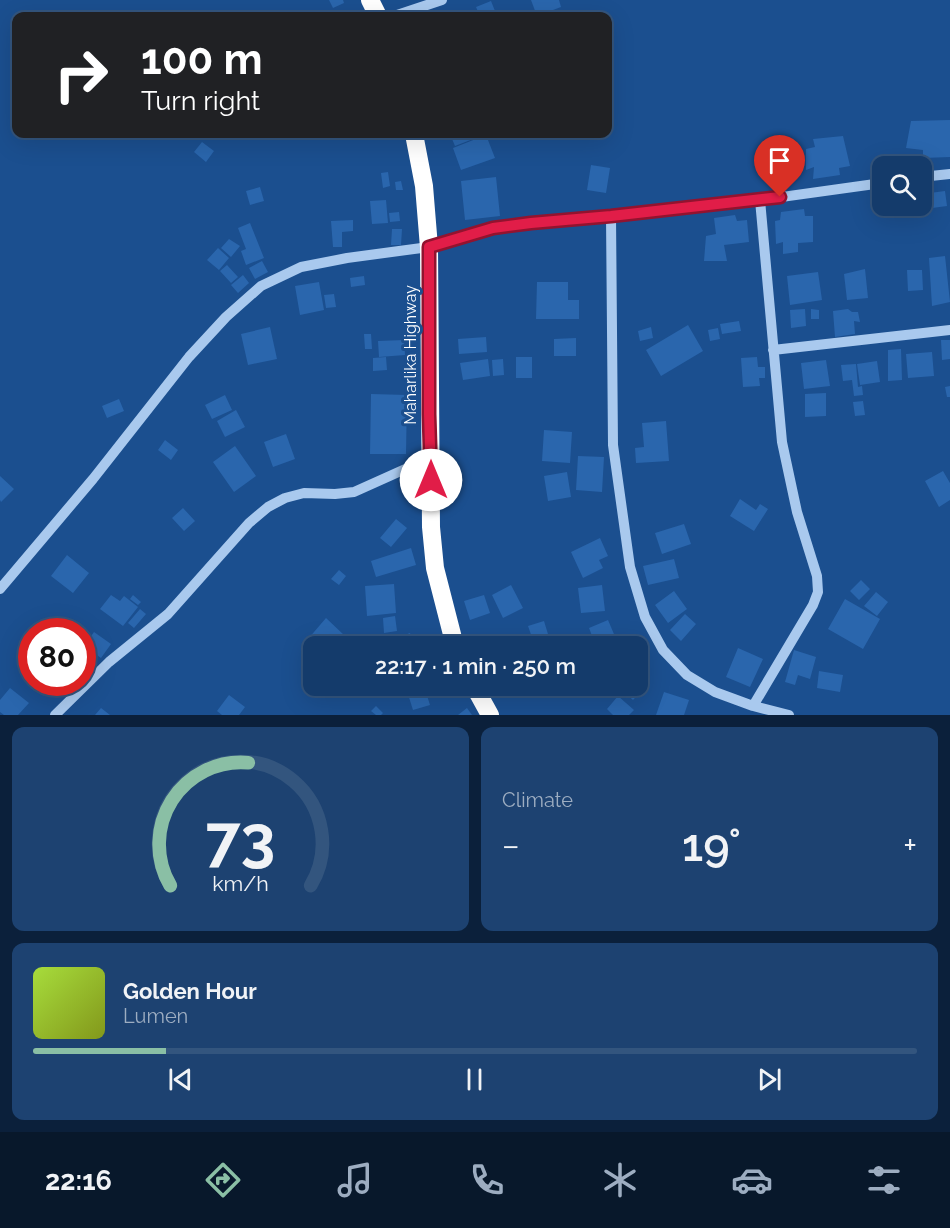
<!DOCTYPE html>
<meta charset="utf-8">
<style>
:root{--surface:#143b6b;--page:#1d4271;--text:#f1f3f6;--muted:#9dadc1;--line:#33557e;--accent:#8abfa5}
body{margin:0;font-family:Raleway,sans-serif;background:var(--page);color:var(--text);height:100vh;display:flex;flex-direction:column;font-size:22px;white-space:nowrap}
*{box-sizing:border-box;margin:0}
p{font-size:20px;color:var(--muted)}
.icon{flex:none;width:33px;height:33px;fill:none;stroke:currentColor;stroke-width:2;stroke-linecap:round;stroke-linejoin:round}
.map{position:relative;height:715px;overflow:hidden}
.drawer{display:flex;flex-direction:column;gap:12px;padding:12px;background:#0b203b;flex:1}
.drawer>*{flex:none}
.guide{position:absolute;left:12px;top:12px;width:600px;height:126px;border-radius:12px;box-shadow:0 6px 24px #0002,0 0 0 2px var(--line);background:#202124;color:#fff;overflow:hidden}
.tools{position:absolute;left:872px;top:156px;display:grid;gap:12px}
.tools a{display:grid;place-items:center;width:60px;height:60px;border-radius:12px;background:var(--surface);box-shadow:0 6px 24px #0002,0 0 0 2px var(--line);font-size:30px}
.speed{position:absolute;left:18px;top:618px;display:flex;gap:12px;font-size:30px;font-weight:700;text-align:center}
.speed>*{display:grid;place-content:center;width:78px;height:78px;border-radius:50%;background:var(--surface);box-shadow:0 6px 24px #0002,0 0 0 2px var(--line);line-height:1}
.speed .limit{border:9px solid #d22;background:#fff;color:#111}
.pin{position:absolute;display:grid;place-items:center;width:51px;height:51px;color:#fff;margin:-62px -26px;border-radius:50% 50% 50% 0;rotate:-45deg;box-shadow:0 0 6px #0007}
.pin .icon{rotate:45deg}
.me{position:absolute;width:66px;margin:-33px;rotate:0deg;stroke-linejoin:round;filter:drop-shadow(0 0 4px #0008)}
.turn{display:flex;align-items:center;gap:21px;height:126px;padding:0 30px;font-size:27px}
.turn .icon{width:78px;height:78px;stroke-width:2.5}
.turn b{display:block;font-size:42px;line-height:51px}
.big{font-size:45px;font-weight:600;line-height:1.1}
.drawer .card{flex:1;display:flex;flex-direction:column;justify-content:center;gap:9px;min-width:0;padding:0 21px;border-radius:12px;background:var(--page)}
.drawer .dial{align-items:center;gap:0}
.dial svg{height:156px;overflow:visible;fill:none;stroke:var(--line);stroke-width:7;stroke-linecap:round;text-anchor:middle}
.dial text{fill:var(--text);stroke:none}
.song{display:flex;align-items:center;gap:18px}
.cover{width:72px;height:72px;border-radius:9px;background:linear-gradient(135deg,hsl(80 70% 55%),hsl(70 70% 35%))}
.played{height:6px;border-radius:3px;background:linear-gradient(90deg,var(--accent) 15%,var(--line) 15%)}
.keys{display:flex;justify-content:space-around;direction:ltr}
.heat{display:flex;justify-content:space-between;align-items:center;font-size:33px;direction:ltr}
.drawer .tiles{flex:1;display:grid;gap:12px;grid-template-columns:1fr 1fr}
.card:last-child{grid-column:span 2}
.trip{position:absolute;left:303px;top:636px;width:345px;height:60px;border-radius:12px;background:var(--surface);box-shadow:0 6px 24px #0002,0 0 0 2px var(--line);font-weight:600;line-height:60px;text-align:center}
.tabs{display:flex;height:96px;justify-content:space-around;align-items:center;background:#08182b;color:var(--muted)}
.tabs .icon{width:42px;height:42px}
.tabs .on{color:var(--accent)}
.tabs b{font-size:27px;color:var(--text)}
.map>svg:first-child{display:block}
</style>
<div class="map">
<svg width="950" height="715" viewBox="0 0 950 715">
<rect width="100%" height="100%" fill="#1b4f8f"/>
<path fill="#2a66ad" d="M329,0h14l1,3 -11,5z
M531,0h28l2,7 -24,9z
M491,1l6,15h-17l-4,-9z
M950,120v37l-27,1v-8l-17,-2 5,-27z
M450,134h28l-6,2 1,3 -18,7z
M486,135l9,23 -34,12 -8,-22z
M843,136l7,30 -11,2 1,7 -27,4 1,-12 -8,3v-21l9,-2 -2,-8z
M202,142l12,9 -8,11 -12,-10z
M591,165l19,3 -4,25 -19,-3z
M388,172l2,14 -7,2 -2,-15z
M496,177l4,39 -35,4 -4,-39z
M401,181l2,9h-7l-1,-8z
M260,187l4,14 -14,4 -4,-14z
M945,191l2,15 -15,2 -2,-15z
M386,200l2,23 -16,1 -2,-23z
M804,209l1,7h8v26l-15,1v9l-15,2v-12l-7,2 -1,-23 5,-1 1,-8z
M399,212l1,9 -10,1 -1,-9z
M735,215l2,6 10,-1 2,22 -25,3 3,16h-23l2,-25 10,-2 -2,-16z
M353,220v11l-11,1v15h-9l-2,-26z
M250,223l14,35 -18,7 -5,-14 5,-2 -8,-21z
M392,229h10l-1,16h-10z
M229,239l11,7 -9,11 -10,-9z
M218,248l11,10 -10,12 -12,-10z
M945,256l5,46 -18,4 -3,-48z
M262,261l6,11 -13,7 -6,-11z
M227,265l11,12 -7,6 -11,-12z
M865,269l3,29 -21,2 -3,-26z
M907,270h15l1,20 -15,1z
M818,272l4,28 -32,5 -3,-29z
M243,275l6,8 -11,10 -7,-8z
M364,276l1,9 -14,2 -1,-9z
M319,282l5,28 -24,5 -5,-29z
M537,282h31v18h11v19h-43z
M334,294l2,13 -10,1 -2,-13z
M805,309l1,17 -15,2 -1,-18z
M811,309l8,1v9h-8z
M848,309l4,3h6l2,10 -6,-1 1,13 -20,3 -2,-26z
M739,321l2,10 -19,3 -2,-10z
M688,325l15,26 -42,25 -15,-26z
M270,327l7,32 -29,6 -7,-31z
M651,327l2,11 -13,3 -2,-10z
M718,328l2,11 -10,2 -2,-11z
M364,334h7l1,15h-7z
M486,337l1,15 -28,2 -1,-15z
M576,338v18h-22v-17z
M404,340l1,15 -26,2 -1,-16z
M941,340h9v19l-8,1z
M901,349l1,31 -14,1v-31z
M932,352l2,24 -26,2 -2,-24z
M386,357l1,13 -14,1v-13z
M516,357h16v21h-16z
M757,357l1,10h7v11h-6l1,8 -17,1 -2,-29z
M488,359l2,17 -27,4 -3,-17z
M503,359l1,16 -11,1 -1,-16z
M826,360l4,26 -26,3 -3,-26z
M877,361l3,21 -20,3 -3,-21z
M856,364l2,23 4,-1 1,9 -9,1 -2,-16 -9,1 -2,-16z
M950,386v11h-3l-2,-10z
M826,393v23l-21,1v-23z
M371,394l36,1 -1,59h-36z
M225,395l7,15 -20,9 -7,-14z
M119,399l5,12 -17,7 -5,-12z
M863,401l2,14 -10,1 -2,-14z
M236,410l9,17 -20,10 -8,-16z
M666,421l3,40 -33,2 -1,-15 9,-1 -2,-24z
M544,430l28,2 -2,31 -28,-2z
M286,434l9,25 -22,8 -9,-25z
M165,440l13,10 -7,10 -13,-10z
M235,446l21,30 -22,16 -21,-30z
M578,456l26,1 -2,35 -26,-2z
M943,471l7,12v17l-11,7 -14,-26z
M567,472l4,25 -23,4 -4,-25z
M0,476l14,13 -13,13 -1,-2z
M740,499l16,11 4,-6 8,5 -14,22 -24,-15z
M183,508l12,13 -11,10 -12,-13z
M396,519l11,9 -16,19 -11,-9z
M684,524l7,20 -29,10 -7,-21z
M600,538l8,18 -9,4 4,8 -20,10 -12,-26z
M411,548l5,17 -40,12 -5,-16z
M67,555l22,18 -16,20 -22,-17z
M674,559l5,19 -31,7 -5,-19z
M339,570l7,6 -7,9 -8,-6z
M861,580l9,9 -11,11 -9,-9z
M394,584l2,29 -29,3 -2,-30z
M511,585l12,23 -20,10 -11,-23z
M602,585l3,26 -24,2 -3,-25z
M674,591l13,18 -19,14 -13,-18z
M876,592l12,10 -11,14 -13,-10z
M111,595l9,6 4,-5 14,11 -15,19 -23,-17z
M133,595l8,7 -3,3 -8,-6z
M484,595l6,18 -20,7 -6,-19z
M845,599l35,20 -17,30 -35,-20z
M140,609l6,5 -12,14 -6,-5z
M685,614l11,10 -15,17 -11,-11z
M395,616l2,15 -13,2 -1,-15z
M326,618l19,18 -10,10h-19l-8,-7z
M608,620l11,26h-23l-7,-18z
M544,621l7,23 -16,2 -7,-20z
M94,632l17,12 -10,14 -17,-12z
M410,633l4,13h-20l-2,-6z
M528,634l3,10 -6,2 -4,-9z
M634,638l2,8h-11l-2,-5z
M518,639l3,7h-19z
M738,648l25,11 -13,28 -24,-10z
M794,650l22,7 -6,22 -12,-4 -3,10 -10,-3z
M638,670l12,12 -17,18 -15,-14h20z
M819,671l24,4 -3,17 -23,-4z
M30,682h24l-12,13z
M415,686h9l6,19 -17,5 -7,-22z
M10,688l19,15 -11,12h-14l-4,-3v-12z
M664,692l25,8 -5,15h-28z
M229,695l16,12 -6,8h-17l-5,-4z
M618,696l16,14 -5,5h-16l-6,-6z
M376,706l7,7 -2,2h-5l-5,-4z
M101,708l9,7h-15z
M467,708l5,7h-14z"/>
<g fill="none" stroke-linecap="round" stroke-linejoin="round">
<path stroke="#a9c9ee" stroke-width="10" d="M394,16l48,-16
M921,177l29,-3
M611,216l2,229 17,122 15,50 18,33 24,25 28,17 38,14 36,9
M773,350l177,-20
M0,589l93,-110 96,-122 37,-40 35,-31 40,-19 46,-9 82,-11 64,-19 267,-28 122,-17
M753,706l60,-101 5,-13 -1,-16 -20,-64 -15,-70 -22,-242
M55,715l54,-53 59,-48 81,-91 19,-16 17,-9 19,-5 31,1 19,-2 78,-35"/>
<path stroke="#fff" stroke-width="18" d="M370,0l8,16
M414,134l10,52 5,61 2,280 4,41 20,78
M474,686l16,29"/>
</g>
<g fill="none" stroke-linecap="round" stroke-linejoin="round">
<defs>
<path id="route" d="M431,480l-2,-66v-167l64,-19 38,-5 80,-7 169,-19"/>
</defs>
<use href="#route" stroke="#92132f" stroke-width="15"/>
<use href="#route" stroke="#e11d48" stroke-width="10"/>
</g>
<g text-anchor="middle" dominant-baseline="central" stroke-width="6" stroke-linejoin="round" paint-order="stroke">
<g font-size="16" fill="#fff" stroke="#1b4f8f">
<text transform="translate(410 355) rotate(-90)">Maharlika Highway</text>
</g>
</g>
</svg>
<div class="tools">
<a><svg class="icon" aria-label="search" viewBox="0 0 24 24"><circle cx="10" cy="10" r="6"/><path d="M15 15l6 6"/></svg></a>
</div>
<div class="speed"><div class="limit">80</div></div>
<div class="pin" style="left:780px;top:197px;background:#d93025"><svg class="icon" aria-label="arrive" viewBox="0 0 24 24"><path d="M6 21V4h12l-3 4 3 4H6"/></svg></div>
<svg class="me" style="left:431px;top:480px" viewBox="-20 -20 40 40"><circle r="19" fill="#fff"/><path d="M0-13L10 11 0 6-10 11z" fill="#e11d48"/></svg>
<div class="trip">22:17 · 1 min · 250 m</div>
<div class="guide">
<div class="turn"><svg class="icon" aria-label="right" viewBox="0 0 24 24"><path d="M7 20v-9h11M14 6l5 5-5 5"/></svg><div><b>100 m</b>Turn right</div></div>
</div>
</div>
<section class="drawer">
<div class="tiles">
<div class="card dial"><svg viewBox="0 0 100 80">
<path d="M14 69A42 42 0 1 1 86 69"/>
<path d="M14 69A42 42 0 0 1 54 6" stroke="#8abfa5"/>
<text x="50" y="56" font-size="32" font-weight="700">73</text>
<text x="50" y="72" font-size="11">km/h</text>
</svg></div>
<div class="card"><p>Climate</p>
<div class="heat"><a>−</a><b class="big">19°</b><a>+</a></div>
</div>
<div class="card">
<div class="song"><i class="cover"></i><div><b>Golden Hour</b><p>Lumen</p></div></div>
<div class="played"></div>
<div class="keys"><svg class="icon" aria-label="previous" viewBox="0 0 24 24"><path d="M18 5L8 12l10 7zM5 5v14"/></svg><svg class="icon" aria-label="pause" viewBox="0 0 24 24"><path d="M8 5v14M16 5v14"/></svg><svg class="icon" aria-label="next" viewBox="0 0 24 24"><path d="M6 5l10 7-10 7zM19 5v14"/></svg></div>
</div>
</div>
</section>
<nav class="tabs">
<b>22:16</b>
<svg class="icon on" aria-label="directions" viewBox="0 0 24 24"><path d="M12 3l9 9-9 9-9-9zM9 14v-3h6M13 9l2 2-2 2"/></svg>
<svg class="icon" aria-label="music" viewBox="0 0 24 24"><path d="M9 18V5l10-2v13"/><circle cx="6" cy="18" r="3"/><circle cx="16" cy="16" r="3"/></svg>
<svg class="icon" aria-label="phone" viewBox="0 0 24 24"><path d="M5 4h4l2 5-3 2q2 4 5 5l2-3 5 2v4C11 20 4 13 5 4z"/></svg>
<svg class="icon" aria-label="climate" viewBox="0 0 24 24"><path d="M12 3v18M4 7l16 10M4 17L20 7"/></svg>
<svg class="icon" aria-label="car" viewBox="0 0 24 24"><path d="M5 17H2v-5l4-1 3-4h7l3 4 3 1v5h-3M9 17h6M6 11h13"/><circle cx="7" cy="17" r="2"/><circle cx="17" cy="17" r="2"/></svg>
<svg class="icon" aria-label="filters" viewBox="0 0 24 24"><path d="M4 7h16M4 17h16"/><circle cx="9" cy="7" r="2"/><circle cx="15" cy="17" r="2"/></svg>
</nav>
